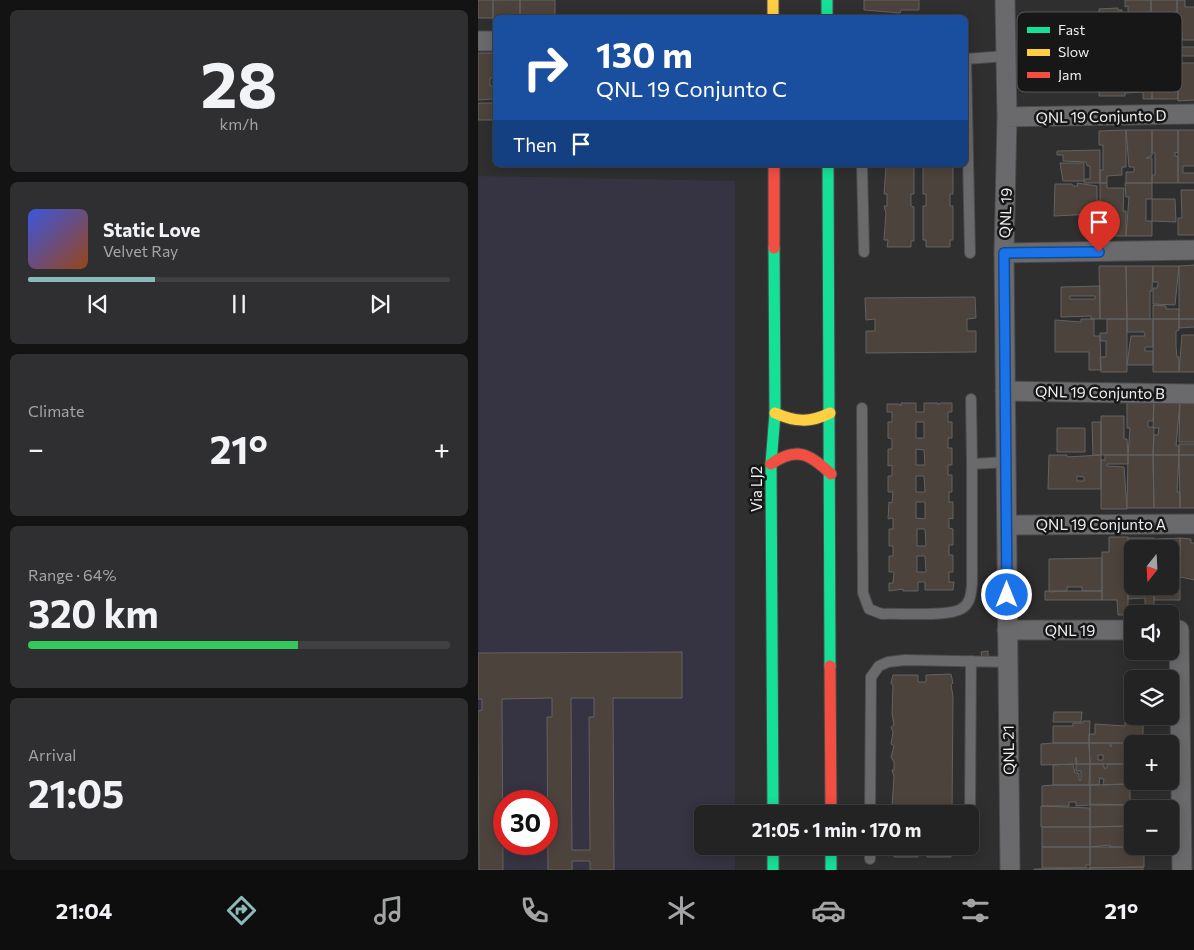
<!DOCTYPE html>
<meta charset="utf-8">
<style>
:root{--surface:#232324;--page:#2f2f31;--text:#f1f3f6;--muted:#a3a4a6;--line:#404041;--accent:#8bbbb9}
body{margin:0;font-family:Commissioner,sans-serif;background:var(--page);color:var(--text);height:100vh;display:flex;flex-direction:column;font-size:19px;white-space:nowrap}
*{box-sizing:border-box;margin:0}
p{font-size:16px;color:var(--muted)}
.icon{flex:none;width:28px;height:28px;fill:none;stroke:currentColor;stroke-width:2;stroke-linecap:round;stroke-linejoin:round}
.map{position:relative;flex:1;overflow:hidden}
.sheet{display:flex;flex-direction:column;gap:10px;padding:10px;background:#131314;width:478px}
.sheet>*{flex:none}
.banner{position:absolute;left:15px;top:15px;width:475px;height:152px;border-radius:8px;box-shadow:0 2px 12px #0003,0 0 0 1px var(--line);background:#1a4fa0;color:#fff;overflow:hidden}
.needle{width:32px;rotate:198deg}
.fabs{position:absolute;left:646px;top:540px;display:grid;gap:10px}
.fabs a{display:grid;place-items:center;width:55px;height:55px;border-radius:8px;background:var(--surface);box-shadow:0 2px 12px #0003,0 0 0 1px var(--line);font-size:25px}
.speed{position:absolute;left:15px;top:790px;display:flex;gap:10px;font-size:25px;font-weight:700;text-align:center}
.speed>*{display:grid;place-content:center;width:65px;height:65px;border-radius:50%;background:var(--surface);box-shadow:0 2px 12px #0003,0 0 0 1px var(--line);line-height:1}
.speed .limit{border:8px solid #d22;background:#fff;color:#111}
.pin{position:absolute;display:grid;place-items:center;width:42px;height:42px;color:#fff;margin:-51px -21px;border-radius:50% 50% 50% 0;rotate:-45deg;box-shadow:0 0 5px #0007}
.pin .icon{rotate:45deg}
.me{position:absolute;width:55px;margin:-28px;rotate:0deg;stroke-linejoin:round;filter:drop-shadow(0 0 4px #0008)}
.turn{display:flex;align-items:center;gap:18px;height:105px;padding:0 20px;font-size:22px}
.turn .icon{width:65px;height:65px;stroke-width:2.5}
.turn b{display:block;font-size:35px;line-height:42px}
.then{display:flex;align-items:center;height:48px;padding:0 20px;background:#0003;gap:10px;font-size:19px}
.big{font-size:38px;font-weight:700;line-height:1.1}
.sheet .card{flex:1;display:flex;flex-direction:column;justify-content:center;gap:8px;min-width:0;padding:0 18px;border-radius:8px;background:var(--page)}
.sheet .dial{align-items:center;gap:0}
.dial b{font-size:65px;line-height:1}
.song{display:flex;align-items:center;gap:15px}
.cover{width:60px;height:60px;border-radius:8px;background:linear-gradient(135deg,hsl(230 70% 55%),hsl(20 70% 35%))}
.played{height:5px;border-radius:2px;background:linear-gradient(90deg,var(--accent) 30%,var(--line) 30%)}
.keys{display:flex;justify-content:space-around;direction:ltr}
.heat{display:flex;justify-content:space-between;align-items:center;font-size:28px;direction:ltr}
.charge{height:8px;border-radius:4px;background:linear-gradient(90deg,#34c759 64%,var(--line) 0)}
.trip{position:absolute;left:216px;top:805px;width:285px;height:50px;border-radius:8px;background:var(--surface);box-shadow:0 2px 12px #0003,0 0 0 1px var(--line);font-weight:700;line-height:50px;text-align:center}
.tabs{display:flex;height:80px;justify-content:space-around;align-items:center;background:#0e0e0e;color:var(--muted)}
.tabs .icon{width:35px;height:35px}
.tabs .on{color:var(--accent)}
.tabs b{font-size:22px;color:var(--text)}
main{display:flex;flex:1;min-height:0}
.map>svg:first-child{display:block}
</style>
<main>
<section class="sheet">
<div class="card dial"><b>28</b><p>km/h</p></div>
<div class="card">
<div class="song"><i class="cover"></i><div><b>Static Love</b><p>Velvet Ray</p></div></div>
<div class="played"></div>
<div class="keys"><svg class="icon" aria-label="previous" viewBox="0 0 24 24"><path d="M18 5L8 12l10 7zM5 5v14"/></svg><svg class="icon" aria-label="pause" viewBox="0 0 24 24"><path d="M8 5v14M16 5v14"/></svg><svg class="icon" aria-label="next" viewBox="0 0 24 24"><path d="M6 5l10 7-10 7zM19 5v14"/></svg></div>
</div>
<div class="card"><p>Climate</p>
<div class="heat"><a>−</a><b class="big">21°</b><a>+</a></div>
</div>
<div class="card"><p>Range · 64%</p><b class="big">320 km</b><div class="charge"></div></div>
<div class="card"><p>Arrival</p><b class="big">21:05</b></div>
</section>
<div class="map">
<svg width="717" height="870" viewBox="0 0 717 870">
<rect width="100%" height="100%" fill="#2f2f30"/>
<path fill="#363342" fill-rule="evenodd" d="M0,176l257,5v633h-32v32h32v24h-257zM26,801h43v43h-43z"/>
<path fill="#4c443c" stroke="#626262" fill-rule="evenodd" d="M0,0h15v18h-15z
M15,0h27v18h-24v5h-3z
M42,0h35v15h-9v3h-26z
M386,0h55v10h-18l-1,3 -36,-3z
M647,0h26v47h-26v-11h15v-5h-12v-25l-3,1z
M673,0h26v47h-26z
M699,0h8v7h10v33h-13v-9h-5z
M640,8v2h4l3,37h-26v-17h5v-10h-5v-11z
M647,47h26v14h-4v13h4l1,25h-9v-7l-18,1v-19h4l-1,-19h10l-13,-1z
M673,47h26l1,52h-26l1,-43h-2z
M699,47h18v9h-18z
M0,53h16v25h-4v8h4v13l-16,1z
M622,56h25v11l-4,1v4h4v24h-26z
M703,63h14v37l-17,1v-16h3z
M18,100v20h-2v-19z
M0,103h16v17h-16z
M648,130h26v26l-6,2h6v25h-26v-11h8v-5h-5z
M648,130v37h-4v8l-15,1v7h-7v-13h3v-25h-4v-14z
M674,130h26v23l-3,-1v4h3v27h-26v-8h3v-22h-3z
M700,130h17v36h-12v7h12v10h-17z
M622,150v33h-16l1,-4h5v-13h-3l-1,-4 -23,-1v-6h-6v-4z
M582,163h24v18h-21z
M406,165h30v29h-3v12l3,1v34h-3v6h-24l1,-7h-4l2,-27 -2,-7h3v-12h-3l2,-27z
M445,165h30v29h-3v12h3v34h-3v7h-24v-7h-3v-34h3v-12h-3z
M599,183l20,3v15h3v26h-10v-11l5,-2 -41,2 1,-32h17l1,2h5z
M622,183h7v5h17l-1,23h3v25h-26z
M647,183h27v16h-6v22h6v15h-26l3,-39h-3z
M703,190h14v45h-17v-17h4z
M674,199h23l1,23 -24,-1z
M717,265v54h-16v-53z
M621,266h27l1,53h-27z
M648,266h27l-1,25h-2v28h-23z
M675,266h26l-4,39 -22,-1v-16h4l1,-4v-2h-5z
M622,286v33h-9v-3l-30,1v-30zM592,296h25v3h-25z
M497,297l1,21 -9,1v12h9v21l-110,1v-22h9v-12l-9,1 -1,-22z
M675,305l13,1v3h13v10h-26z
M603,319h13v17h6l1,34h-12v-18h-34v-32l26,2z
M629,319h20v53h-26l-1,-15h6v-16h-6v-8h7z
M649,319h26v28h-8v4h8v14h-26l4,-29h14l-1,-4h-17z
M675,319h26v11l-3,1v16l1,10h2v15h-26z
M701,319h16v8l-16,1z
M704,335h13v37h-16z
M702,401l-4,45h3v9h-26l1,-20h4l1,-7h-6l1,-26z
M702,401h15v41h-16z
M649,402h27l-1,19h-5v6h6l-1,28h-25l2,-27h-3z
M423,403h15v9h8v-9h14v2l2,-2h12v9h-4v10h4v16h-4v10h4v17h-4v10h4v17h-3v10h4v17l-4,-1v10l4,1v16h-4v10h4v17h-4v10h5l-1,8h-28v-8h-7v9h-15v-2l-14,2v-8h4l1,-11h-5v-16h4v-10h-4v-17h4v-11l-5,1 1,-17 3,1 1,-11h-5v-16h4v-11l-4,1v-17h4v-10l-4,-1v-16h4v-10h-5v-8h12l2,2zM438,422h8v16h-8zM438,449l8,1 1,15h-9zM438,476h8l1,16h-9zM438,502h9v17l-9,-1zM439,529h8l1,17h-9zM439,556h8l1,16h-9z
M623,416h23v23h3l1,16h-27z
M614,422h9v33h-8z
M579,428h28v24h-28z
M701,444h16v11h-16z
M571,455h18v2l34,-2v34h-53zM599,476l7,1v4h-7z
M627,455h23v9h-21v2l17,1 3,42h-26v-49h4z
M650,455h25l1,53h-27z
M675,455h26l-2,37h3v16h-26z
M701,455h16v53h-15z
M631,537h19v18h-3v16h3v44h-10l-1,-15h-15v-48h7z
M650,538h26v11h-21v37h21v21l-9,1v-10l-17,1v-17l3,-2z
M702,538v17h-4v18h4v27h-26v-14h16v-37h-16v-10z
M702,538l11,1v4h4v37l-15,-3z
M624,558v33h-20v-4h-15v4l-18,1v-33z
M567,591h57v9h-57z
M510,651v7h-6l-1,-6z
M204,652v46h-69l1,172h-24v-9h-18v9h-24l-1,-153h5v-19l-50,1 1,171h-24l-1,-159 4,-1v-11h-4v-46zM93,698h23v19h-5l1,133h-18z
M473,674l2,9 -2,2 2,11 -1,118h-58l-2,-8 2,-29 -2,-7h2v-8l-3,-5 3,-11 -3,-2 2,-12 -2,-5 3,-2 -2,-11 1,-28 -2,-3 2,-8h25v7h8v-7z
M576,712h28l-1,10h-28z
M605,721h7l-1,22h-36v-17h20v-3h10z
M647,722h18v21h-54v-9h6v-10l30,2z
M575,743h36l1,21h-13l-1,-7v7l-35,1v-21z
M611,743h20l2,4v-4h26l-4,1v20h-43zM620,755h5v5h-5z
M595,764l2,9h4v7h2v-9h-5v-7h14v21h-37v-20z
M612,764h14v4h3v-4h19v20l-23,1 1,-6h-3l-1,-2 -1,8h-10z
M652,784v21l-40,-1v-19z
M575,785h37v20l-14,1v-4h-7v4h-27v-20z
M612,805h52v4h-9v17l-43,1z
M563,806l49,2v19h-49z
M649,826h6v20l10,1h-33v-2l-20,2v-20z
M564,827h48v20h-48z
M473,846v11h-24v-7h-9v7h-24v-4h-2l2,-7z
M564,847h48v18h-4v3h-44z
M612,847h54v20l-54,1z
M665,867v3h-53v-2z
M612,868v2h-56v-1z"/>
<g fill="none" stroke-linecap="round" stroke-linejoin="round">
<defs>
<path id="lane" d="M488,59l40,-3
M488,60l4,193
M384,165l2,87
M493,399l1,65
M384,408l1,185 6,16 13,5c17,-1 66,3 79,-5 9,-5 10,-14 11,-24v-121l34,-2
M392,814l1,-137 8,-11 9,-4 17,-2 102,2
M492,814l1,-153
M492,849v-3
M392,859v-13"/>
<path id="street" d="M527,0l2,117 -3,136 6,617
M0,41h18
M529,117l188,-3
M526,253l191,-3
M527,391l190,3
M529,525l188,-1
M529,630h126
M701,630l3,240"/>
<path id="fast" d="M349,0v18
M350,165l2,501
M295,814l-2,-350 4,-51 -1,-165
M295,846v24
M353,846v24"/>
<path id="slow" d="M295,0v18
M297,413c20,9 35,10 55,0"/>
<path id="jam" d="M296,165v83
M293,464c26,-18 39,-10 60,10
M352,666l1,148"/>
</defs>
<use href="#lane" stroke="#4b4b4c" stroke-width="12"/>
<use href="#street" stroke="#4b4b4c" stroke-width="21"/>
<use href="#fast" stroke="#4b4b4c" stroke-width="13"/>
<use href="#slow" stroke="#4b4b4c" stroke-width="13"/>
<use href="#jam" stroke="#4b4b4c" stroke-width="13"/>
<use href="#lane" stroke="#6a6a6c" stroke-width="10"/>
<use href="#street" stroke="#6a6a6c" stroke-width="19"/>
<use href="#fast" stroke="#16e098" stroke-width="11"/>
<use href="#slow" stroke="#ffcf43" stroke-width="11"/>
<use href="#jam" stroke="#f24e42" stroke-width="11"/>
</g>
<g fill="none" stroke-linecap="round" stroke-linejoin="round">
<defs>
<path id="route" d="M529,595l-3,-342 95,-1"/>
</defs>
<use href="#route" stroke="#114b97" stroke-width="12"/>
<use href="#route" stroke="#1a73e8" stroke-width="9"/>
</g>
<g text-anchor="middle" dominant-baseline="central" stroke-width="5" stroke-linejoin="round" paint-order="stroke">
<g font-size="15" fill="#efeef0" stroke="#171718">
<text transform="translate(623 116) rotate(-1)">QNL 19 Conjunto D</text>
<text transform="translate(527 213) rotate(-88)">QNL 19</text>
<text transform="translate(622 392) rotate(1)">QNL 19 Conjunto B</text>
<text transform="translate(278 489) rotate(-90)">Via LJ2</text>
<text x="623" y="524">QNL 19 Conjunto A</text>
<text x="592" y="630">QNL 19</text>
<text transform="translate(530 750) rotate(-91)">QNL 21</text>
</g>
</g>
<rect x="539" y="12" width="165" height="80" rx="8" fill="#171718" stroke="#585859" stroke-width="1"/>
<rect x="549" y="27" width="23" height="6" fill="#16e098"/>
<rect x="549" y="49" width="23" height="7" fill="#ffcf43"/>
<rect x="549" y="72" width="23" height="6" fill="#f24e42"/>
<g font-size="14" fill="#efeef0">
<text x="580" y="35">Fast</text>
<text x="580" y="57">Slow</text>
<text x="580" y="80">Jam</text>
</g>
</svg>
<div class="fabs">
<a><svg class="needle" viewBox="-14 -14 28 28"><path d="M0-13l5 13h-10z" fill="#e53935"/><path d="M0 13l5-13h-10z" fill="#a3a4a6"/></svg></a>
<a><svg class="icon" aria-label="sound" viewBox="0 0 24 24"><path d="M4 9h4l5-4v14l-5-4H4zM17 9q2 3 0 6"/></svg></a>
<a><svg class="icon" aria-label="layers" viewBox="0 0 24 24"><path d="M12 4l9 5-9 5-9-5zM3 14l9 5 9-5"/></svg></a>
<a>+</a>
<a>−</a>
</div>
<div class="speed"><div class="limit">30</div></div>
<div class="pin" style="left:621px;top:252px;background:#d93025"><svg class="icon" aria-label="arrive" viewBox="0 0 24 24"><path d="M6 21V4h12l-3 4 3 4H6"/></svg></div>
<svg class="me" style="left:529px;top:595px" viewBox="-20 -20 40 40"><circle r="17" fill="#1a73e8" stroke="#fff" stroke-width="3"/><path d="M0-11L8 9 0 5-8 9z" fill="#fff"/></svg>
<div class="trip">21:05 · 1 min · 170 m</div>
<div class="banner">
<div class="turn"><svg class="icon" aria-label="right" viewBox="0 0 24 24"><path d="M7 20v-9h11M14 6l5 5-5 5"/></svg><div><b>130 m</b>QNL 19 Conjunto C</div></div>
<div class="then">Then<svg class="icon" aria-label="arrive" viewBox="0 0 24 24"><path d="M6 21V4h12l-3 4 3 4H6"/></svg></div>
</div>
</div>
</main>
<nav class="tabs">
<b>21:04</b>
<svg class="icon on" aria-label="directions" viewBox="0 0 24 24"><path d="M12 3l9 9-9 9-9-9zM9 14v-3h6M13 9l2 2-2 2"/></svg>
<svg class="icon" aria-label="music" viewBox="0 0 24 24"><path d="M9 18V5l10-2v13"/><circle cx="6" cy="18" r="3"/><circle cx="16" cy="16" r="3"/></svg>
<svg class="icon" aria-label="phone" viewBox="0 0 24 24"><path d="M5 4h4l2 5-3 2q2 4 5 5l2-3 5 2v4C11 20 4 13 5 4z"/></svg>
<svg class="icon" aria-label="climate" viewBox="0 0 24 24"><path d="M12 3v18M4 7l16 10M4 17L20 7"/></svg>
<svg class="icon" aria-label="car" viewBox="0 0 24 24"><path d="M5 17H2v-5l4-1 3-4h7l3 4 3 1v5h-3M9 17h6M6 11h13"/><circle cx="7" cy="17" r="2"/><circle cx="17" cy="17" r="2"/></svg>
<svg class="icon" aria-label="filters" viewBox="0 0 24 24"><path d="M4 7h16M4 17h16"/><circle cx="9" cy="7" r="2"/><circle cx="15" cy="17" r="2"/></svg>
<b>21°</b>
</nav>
